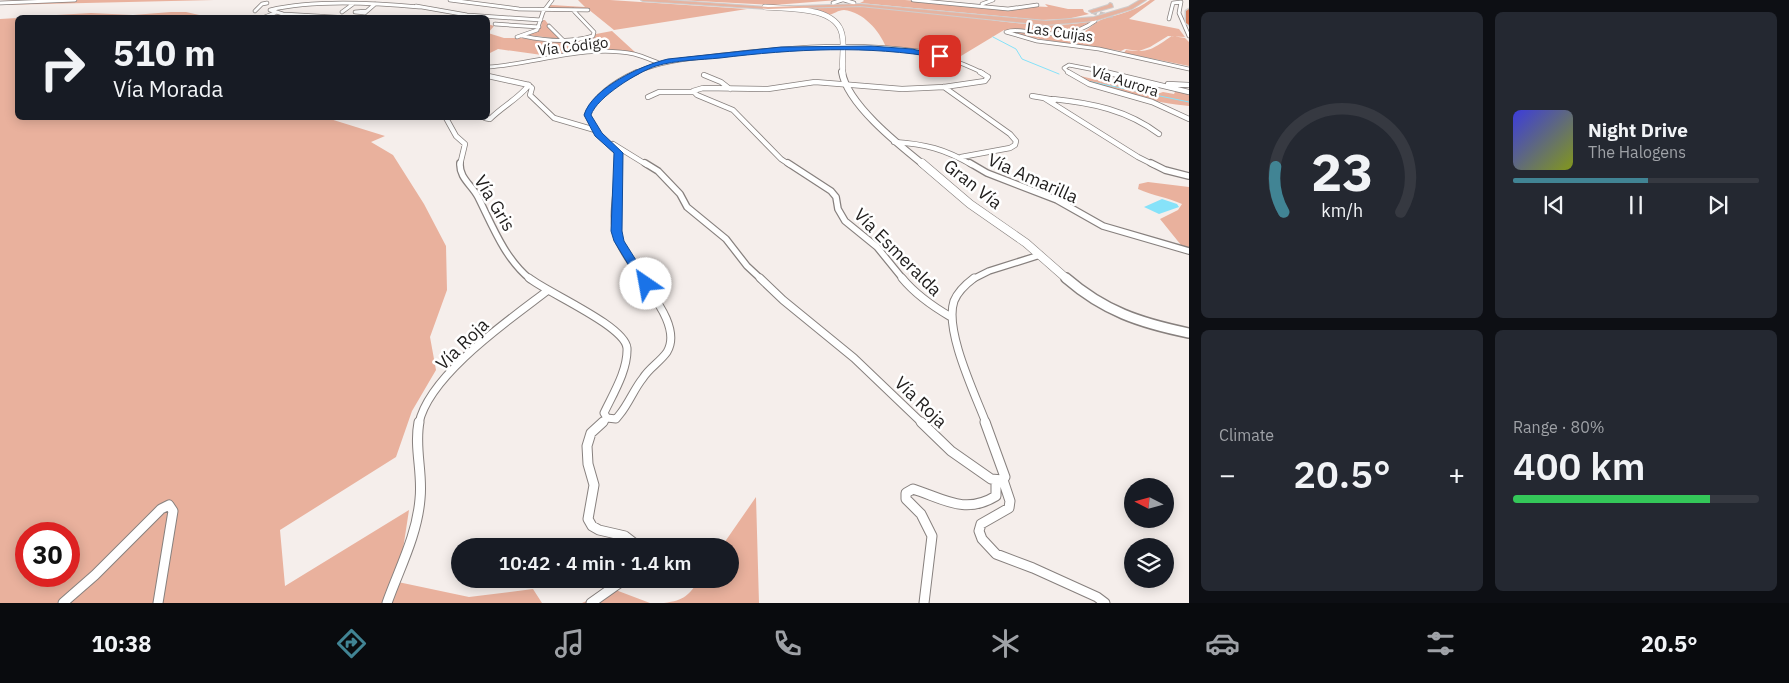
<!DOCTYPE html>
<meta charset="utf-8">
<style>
:root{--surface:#171b24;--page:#242831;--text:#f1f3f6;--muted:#9ea1a6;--line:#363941;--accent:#418494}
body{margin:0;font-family:"IBM Plex Sans",sans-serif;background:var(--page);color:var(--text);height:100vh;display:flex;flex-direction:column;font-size:19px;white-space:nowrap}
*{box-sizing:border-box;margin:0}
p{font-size:16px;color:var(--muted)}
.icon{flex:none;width:28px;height:28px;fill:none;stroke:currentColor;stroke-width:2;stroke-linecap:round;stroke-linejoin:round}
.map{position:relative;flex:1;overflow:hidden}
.details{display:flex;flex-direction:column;gap:12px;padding:12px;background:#0d0f14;width:600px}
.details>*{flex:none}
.top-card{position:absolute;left:15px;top:15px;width:475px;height:105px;border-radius:8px;box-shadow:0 2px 12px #0003;background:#171b24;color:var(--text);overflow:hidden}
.needle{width:32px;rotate:276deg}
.tools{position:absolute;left:1124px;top:478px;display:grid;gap:10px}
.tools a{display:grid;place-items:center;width:50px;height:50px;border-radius:50%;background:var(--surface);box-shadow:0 2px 12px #0003;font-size:25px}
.speed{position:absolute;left:15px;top:522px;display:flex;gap:10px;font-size:25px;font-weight:700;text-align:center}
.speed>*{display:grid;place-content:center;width:65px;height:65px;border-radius:50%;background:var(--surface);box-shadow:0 2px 12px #0003;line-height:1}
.speed .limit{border:8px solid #d22;background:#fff;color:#111}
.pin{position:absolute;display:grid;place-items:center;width:42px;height:42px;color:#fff;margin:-21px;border-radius:10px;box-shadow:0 2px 8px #0006}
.me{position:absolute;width:55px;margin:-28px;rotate:327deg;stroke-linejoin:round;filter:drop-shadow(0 0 4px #0008)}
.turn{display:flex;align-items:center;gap:18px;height:105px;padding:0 15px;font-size:22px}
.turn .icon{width:65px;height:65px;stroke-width:2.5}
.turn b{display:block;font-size:35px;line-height:42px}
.big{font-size:38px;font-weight:600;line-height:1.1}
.details .card{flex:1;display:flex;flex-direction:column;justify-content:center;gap:8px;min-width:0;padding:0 18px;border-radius:8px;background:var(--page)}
.details .dial{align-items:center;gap:0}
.dial svg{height:130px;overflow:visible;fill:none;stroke:var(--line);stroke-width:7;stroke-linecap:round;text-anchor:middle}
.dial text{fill:var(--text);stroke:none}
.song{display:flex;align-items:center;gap:15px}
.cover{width:60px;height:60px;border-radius:8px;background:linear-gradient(135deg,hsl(240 70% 55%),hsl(70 70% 35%))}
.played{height:5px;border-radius:2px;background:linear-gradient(90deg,var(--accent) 55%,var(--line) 55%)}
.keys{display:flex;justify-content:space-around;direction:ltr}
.heat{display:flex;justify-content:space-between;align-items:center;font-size:28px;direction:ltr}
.charge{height:8px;border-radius:4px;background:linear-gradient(90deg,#34c759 80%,var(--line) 0)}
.details .tiles{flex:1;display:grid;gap:12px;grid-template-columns:repeat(2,1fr)}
.trip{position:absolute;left:451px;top:538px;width:288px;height:50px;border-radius:25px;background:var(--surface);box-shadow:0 2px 12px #0003;font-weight:600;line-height:50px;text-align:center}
.tabs{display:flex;height:80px;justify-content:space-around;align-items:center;background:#090b0e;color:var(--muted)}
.tabs .icon{width:35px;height:35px}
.tabs .current{color:var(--accent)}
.tabs b{font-size:22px;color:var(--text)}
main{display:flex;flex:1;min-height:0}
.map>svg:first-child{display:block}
</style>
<main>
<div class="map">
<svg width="1189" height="603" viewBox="0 0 1189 603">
<rect width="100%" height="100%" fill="#f5eeeb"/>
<path fill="#e9b19d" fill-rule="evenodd" d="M41,0h173l-214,5v-4z
M578,0h32l137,9 -133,21 -26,-21h-41l4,-4 34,2z
M678,0h160l-64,5z
M863,0h42l104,10 20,-4 19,1 -3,-3 23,5h18h-3l1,3 5,2 -22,5 -26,1 -181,-17 4,-2z
M1150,0h5l-26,19 50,10 6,8 -17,-1 -18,11 -11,4 -14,-2 -4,2 -108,-16 -4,-4c20,2 53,9 71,3 8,-3 14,-12 23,-15 17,-5 32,-8 47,-19z
M855,6c28,3 57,3 85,7 50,6 102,18 153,8l-18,11 -30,1 -41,-3 -48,29 -70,-12c-7,-17 -23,-35 -42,-37 -6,0 -10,4 -15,5 -7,1 -19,-5 -26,-7z
M171,12h15l22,5h-186l69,-4 42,2z
M17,18l1,100h309l58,18 -14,6 22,13 31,49 22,42 1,44 -17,47 6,33 -24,41 -16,46 -116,73 5,56 124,-76 -11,72 71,15 64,-8 9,14h-542v-584zM26,534h43v42h-43z
M542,20h3l4,5 -1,2 12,12 -33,-4 14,-8z
M488,24l6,2 -6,7 16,5h17l28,4 36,-2 6,-2 5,-4 16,-3 24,22 -40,-2 -33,4h-21l-44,-6 -10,5z
M1172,36l13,2 4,4v24l-65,-13 2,-3c24,3 26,-1 46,-14z
M1076,75l81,19 6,-2 11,2 2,-4 13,3v13c-32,-3 -85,-15 -113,-31z
M1148,182l41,5v61l-8,-3 -21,-26 18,-9 4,-6c-15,-7 -29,-8 -44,-15l1,-5z
M756,497l3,106h-95c21,-3 24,-7 36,-24h30v-33h-8z
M613,589l37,14h3h-71z"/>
<path fill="#86e2f9" d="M1162,199l15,5 2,3 -20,7 -15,-7z"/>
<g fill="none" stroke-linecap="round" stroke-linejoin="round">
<path stroke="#86e2f9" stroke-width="1" d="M993,37l23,12 6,10 37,15
M1087,81l102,21"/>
<path stroke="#cac4c2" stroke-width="5.5" stroke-dasharray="5.5 2.5" stroke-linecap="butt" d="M1092,11l11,4h10"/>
<defs>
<path id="street-far4" d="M450,0l69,9 69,1
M844,0l10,3
M913,0l95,9 29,-4
M1181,2l-2,11 10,23
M0,3l75,-3
M833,3l9,-3
M982,4l11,-4
M416,6l51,9 74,5
M255,11l7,-7 5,-1
M367,11l-2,2 -10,-1z
M367,11l8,-7
M342,12l11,-8
M262,18l13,-5
M350,18l-67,-4 -13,-4c41,-10 106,-7 149,-3
M1169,19l4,-16 8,-1
M1095,21c-20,15 -41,14 -65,11 -9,-1 -16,-3 -24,0l31,9 62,8 90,20
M495,24l44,3
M549,26l14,14
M523,36c23,5 47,7 70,0l1,-4 -21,-22
M517,37l20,-7 6,-18 9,-12
M488,67c47,-3 98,-23 146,-13 8,2 17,6 25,9
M634,73c31,-14 63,-15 97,-19 62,-7 125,-12 187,-3 23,3 44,12 65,22
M1069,73l-5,-5 5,-3 41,8"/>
<path id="street-far3" d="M1068,72l21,12 63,18 37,17
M1105,72l84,20
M704,75l17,7 9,7
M488,76l41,9 3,3 -2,7 24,23 41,12
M1168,84l21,1
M944,87l66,47 6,7 -1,4 -5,3 -49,9
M1032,96l12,2
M648,97l11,-5h34
M1053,99c39,4 74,11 106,35
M1051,102l4,-2 -11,-2 94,59 16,8
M446,118l10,18 9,8 -5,21
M485,118l5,1c13,-13 28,-20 39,-34
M894,142c31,2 51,7 78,23
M613,144l34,21
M619,165l-1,-12 -20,-19 -11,-19c9,-21 30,-34 50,-43
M790,165l-9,-6 -48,-49 -36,-15 -4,-4 10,-3 65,1 47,-7 87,7 42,-2 41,-6 3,-4 -8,-5"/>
<path id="street-far2" d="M460,163c-1,15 12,22 18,34 14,28 27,62 52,82
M619,163c0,26 -10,54 0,79 6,13 15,25 23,37
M645,163l13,8 22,23 7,13 39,32 21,27 14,13
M788,163l43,28 5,6 2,12 7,12 32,26 26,32
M970,163l17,10 70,27 46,26 86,25
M1151,163l14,7 24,6
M973,279l16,-8 51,-16"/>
<path id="street-far1" d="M529,278c19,15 96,48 98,70 1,22 -14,46 -23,65l3,5
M760,278l23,22 71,58 68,65
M902,278c14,17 30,28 49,39
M974,278c-8,6 -16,13 -20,23 -10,29 21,93 32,122
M607,418l9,1 4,-5c9,-11 14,-25 23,-36 6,-10 17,-16 24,-26 14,-23 -14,-56 -26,-74
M419,423c10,-48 90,-103 128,-132
M602,423l5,-5"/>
<path id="street" d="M603,422l-12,11 -4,13 1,18 6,21 -6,34 4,7 7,4 26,6 13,10
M921,422l30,29 40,28 12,1 2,-3 -20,-55
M1003,480l7,21 -1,7 -28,16 -2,7 3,8 14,15 37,14 64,29 8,6
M63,603l32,-28 66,-66 8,-4 4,6 -15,92
M387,603c12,-34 30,-67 33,-104 3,-26 -6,-51 -1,-77
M591,603l34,-24
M924,603l8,-67 -11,-22 -15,-15v-6l7,-4c31,10 52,26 83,7v-15"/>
<path id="secondary-far3" d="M765,7c22,2 71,-1 77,27 3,13 -1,26 1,39"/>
<path id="secondary-far2" d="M842,72c5,32 57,73 82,93"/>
<path id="secondary-far1" d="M922,163l48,41 56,39 41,36"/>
<path id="secondary" d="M1066,278c38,33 74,45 123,55"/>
<path id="primary" d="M641,0h25l102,7 92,-3 186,17 48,-4 34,-10 12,-7h6l-14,9 -38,12 -48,4 -186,-19 -92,3 -125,-8z
M1110,3l2,1 1,3 -21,6 -3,-2 19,-6z"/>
<path id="highway" d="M1189,9v16l-3,-2v-12z"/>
</defs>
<use href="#street-far4" stroke="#87807e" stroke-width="4.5"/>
<use href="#street-far3" stroke="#87807e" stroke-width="6"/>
<use href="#street-far2" stroke="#87807e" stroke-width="8"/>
<use href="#street-far1" stroke="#87807e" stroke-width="9"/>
<use href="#street" stroke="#87807e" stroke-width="11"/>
<use href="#secondary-far3" stroke="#87807e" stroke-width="6"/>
<use href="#secondary-far2" stroke="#87807e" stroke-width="8"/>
<use href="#secondary-far1" stroke="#87807e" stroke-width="9"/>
<use href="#secondary" stroke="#87807e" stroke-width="12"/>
<use href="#primary" stroke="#cecdcd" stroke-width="2"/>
<use href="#highway" stroke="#cecdcd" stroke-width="3"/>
<use href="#street-far4" stroke="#fff" stroke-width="3"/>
<use href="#street-far3" stroke="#fff" stroke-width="4.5"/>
<use href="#street-far2" stroke="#fff" stroke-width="5.5"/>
<use href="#street-far1" stroke="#fff" stroke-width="7"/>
<use href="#street" stroke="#fff" stroke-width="9"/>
<use href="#secondary-far3" stroke="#fff" stroke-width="5"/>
<use href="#secondary-far2" stroke="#fff" stroke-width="6"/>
<use href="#secondary-far1" stroke="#fff" stroke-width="8"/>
<use href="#secondary" stroke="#fff" stroke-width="9"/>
<use href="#primary" fill="#e6b3a0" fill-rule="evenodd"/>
<use href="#highway" fill="#d58060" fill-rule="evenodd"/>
</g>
<path fill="#1a73e8" stroke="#114b97" d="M871,46l41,3 32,7 -4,2c-72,-13 -146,-9 -220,0 -20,2 -44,2 -64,8 -18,6 -59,31 -65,49l11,18 21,20 -1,78 2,10 27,43 -1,3h-8l-28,-46 -3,-10 3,-78 -19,-17 -11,-21c8,-27 58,-50 84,-56l113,-12z"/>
<g text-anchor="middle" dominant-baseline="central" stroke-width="5" stroke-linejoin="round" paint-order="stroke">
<g font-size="15" fill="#1f1d1c" stroke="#fff">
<text transform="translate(1060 32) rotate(8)">Las Cuijas</text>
<text transform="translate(573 46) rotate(-7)">Vía Código</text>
<text transform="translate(1125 81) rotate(18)">Vía Aurora</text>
</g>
<g font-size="18" fill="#1f1d1c" stroke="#fff">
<text transform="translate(1033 178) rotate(24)">Vía Amarilla</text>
<text transform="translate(973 184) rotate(38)">Gran Vía</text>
<text transform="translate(495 203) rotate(59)">Vía Gris</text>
<text transform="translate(898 252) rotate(45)">Vía Esmeralda</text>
<text transform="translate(462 344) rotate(-44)">Vía Roja</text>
<text transform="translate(921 402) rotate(44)">Vía Roja</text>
</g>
</g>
</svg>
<div class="tools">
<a><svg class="needle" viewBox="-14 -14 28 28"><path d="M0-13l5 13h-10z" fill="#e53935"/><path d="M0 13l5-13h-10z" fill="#9ea1a6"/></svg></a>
<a><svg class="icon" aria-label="layers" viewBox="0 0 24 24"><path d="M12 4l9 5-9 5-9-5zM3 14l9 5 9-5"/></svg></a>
</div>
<div class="speed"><div class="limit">30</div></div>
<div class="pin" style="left:940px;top:56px;background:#d93025"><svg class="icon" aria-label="arrive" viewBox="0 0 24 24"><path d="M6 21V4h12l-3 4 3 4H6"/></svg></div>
<svg class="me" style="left:646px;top:284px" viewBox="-20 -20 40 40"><circle r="19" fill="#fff"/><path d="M0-13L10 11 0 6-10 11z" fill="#1a73e8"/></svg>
<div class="trip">10:42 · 4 min · 1.4 km</div>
<div class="top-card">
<div class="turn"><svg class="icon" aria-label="right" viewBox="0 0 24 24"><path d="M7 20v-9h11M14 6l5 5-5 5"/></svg><div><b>510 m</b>Vía Morada</div></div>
</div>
</div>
<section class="details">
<div class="tiles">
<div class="card dial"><svg viewBox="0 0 100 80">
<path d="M14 69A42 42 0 1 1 86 69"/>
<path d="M14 69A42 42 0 0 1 9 41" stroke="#418494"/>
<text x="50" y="56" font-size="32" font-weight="700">23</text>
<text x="50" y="72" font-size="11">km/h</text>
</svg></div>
<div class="card">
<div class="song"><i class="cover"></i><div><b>Night Drive</b><p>The Halogens</p></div></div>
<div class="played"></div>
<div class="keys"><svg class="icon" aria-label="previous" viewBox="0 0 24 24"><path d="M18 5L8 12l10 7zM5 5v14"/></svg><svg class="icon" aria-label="pause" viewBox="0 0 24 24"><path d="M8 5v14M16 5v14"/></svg><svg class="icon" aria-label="next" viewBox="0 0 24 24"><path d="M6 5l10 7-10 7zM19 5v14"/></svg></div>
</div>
<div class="card"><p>Climate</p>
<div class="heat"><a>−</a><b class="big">20.5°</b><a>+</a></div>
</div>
<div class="card"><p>Range · 80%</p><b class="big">400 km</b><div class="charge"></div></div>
</div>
</section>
</main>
<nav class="tabs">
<b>10:38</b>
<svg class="icon current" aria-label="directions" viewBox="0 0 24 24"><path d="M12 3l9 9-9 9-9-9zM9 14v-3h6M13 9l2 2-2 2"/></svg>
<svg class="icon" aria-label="music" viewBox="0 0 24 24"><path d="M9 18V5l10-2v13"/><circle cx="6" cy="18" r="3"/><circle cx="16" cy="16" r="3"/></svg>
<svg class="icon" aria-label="phone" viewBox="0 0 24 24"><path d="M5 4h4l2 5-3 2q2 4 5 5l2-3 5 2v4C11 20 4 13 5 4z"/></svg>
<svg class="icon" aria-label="climate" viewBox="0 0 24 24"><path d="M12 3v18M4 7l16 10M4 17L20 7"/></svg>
<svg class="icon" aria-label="car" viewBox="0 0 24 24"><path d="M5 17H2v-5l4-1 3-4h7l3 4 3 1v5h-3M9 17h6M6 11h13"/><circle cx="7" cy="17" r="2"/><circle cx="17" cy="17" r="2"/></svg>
<svg class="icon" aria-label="filters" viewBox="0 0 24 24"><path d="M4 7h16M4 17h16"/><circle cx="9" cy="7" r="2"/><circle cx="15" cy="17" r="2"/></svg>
<b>20.5°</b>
</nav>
